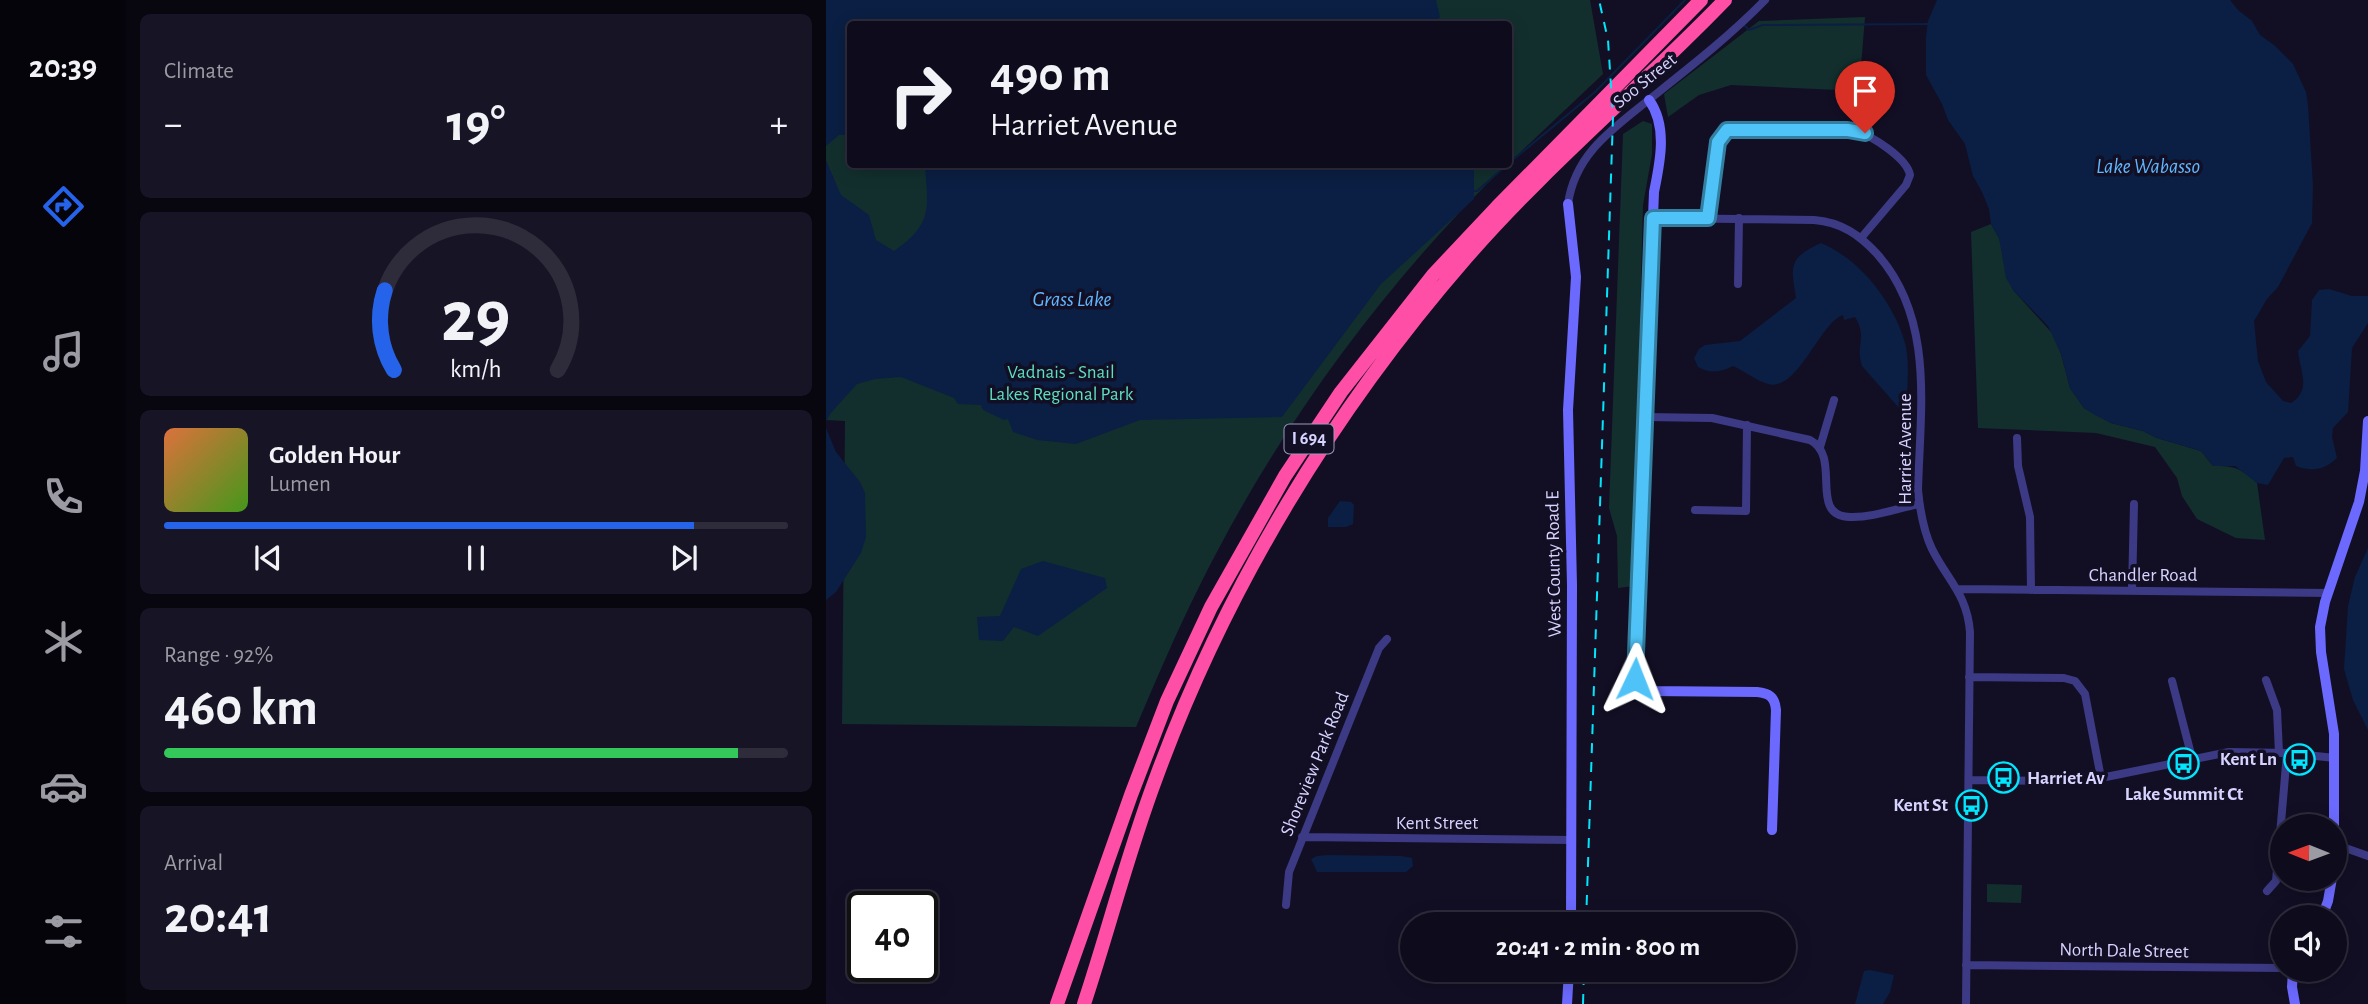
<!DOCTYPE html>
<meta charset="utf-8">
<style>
:root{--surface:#0e0b1c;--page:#171425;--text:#f1f3f6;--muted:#9b9ba3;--line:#2e2b3b;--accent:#2563eb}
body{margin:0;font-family:"Alegreya Sans",sans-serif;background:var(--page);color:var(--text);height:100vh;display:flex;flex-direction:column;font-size:26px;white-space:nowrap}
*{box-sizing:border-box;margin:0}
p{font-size:23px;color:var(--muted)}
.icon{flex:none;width:38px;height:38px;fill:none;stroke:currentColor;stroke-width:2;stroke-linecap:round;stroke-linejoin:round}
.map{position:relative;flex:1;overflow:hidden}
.sheet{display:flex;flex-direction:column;gap:14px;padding:14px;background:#08060f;width:700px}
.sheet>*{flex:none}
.banner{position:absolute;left:21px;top:21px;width:665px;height:147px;border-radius:7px;box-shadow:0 4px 18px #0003,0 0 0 2px var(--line);background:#0e0b1c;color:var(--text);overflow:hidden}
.needle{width:46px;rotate:271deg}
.buttons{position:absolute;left:1444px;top:814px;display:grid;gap:14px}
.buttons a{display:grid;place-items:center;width:77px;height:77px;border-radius:50%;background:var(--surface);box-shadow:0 4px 18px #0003,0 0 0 2px var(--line);font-size:35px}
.speed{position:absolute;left:21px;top:891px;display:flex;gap:14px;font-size:35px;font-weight:700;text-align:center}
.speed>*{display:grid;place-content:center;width:91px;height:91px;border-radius:50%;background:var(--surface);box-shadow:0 4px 18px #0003,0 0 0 2px var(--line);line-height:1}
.speed .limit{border:4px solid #111;border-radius:10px;background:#fff;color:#111}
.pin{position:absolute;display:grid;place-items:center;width:60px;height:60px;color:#fff;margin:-72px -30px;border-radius:50% 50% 50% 0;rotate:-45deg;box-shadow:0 0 7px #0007}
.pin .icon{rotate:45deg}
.me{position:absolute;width:77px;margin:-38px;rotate:2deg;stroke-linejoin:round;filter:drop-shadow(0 0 5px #0008)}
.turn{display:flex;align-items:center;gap:24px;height:147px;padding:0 28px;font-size:32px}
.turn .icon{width:91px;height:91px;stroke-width:2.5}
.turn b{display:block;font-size:49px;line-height:60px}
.big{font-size:52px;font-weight:600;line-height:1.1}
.sheet .tile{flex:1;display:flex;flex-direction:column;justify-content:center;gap:10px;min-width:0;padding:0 24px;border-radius:10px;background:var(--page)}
.sheet .dial{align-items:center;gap:0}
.dial svg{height:182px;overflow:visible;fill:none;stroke:var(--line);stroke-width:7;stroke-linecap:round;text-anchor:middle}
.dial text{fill:var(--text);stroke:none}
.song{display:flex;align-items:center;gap:21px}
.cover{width:84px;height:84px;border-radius:10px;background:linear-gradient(135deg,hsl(20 70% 55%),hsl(100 70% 35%))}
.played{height:7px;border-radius:4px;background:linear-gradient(90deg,var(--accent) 85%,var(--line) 85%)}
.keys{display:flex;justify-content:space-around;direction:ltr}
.heat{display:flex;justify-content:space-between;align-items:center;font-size:38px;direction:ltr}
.charge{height:10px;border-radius:5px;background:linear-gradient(90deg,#34c759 92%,var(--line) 0)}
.trip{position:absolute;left:574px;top:912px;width:396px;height:70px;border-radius:35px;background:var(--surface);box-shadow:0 4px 18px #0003,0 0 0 2px var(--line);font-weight:600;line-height:70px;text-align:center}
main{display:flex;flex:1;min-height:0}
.dock{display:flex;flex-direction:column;width:126px;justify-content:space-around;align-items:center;background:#06040b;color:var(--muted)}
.dock .icon{width:49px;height:49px}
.dock .on{color:var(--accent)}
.dock b{font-size:32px;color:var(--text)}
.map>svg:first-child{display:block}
</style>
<main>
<nav class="dock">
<b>20:39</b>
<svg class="icon on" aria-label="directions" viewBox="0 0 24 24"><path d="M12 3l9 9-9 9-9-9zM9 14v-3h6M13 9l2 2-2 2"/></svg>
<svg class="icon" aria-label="music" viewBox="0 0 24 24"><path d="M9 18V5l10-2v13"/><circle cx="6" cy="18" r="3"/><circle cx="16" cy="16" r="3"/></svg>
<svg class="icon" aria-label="phone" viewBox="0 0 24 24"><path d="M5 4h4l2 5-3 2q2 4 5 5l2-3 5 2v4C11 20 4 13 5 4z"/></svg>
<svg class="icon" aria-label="climate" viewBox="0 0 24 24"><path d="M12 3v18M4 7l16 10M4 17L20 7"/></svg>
<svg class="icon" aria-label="car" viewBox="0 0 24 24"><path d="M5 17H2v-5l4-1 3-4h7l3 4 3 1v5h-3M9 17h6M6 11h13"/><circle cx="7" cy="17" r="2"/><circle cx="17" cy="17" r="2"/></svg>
<svg class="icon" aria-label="filters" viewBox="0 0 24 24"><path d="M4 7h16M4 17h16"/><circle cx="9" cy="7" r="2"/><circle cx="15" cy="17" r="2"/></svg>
</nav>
<section class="sheet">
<div class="tile"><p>Climate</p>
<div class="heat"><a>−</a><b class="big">19°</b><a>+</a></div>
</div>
<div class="tile dial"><svg viewBox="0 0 100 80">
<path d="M14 69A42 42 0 1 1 86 69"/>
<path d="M14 69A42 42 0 0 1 10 34" stroke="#2563eb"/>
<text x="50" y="56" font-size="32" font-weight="700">29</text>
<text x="50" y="72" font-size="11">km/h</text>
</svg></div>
<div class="tile">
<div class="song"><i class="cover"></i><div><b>Golden Hour</b><p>Lumen</p></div></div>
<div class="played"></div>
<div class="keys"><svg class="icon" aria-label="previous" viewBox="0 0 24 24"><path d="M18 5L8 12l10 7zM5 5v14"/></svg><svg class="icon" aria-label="pause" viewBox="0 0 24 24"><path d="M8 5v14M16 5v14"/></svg><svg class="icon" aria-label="next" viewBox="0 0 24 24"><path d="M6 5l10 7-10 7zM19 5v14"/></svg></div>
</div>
<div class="tile"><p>Range · 92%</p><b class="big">460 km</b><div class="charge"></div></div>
<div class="tile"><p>Arrival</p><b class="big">20:41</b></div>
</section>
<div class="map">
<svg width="1542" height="1004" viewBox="0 0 1542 1004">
<rect width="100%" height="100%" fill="#120f25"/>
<path fill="#122f2e" d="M0,0h764l13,74 -94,89 -1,-139h-658v140l656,1c-124,121 -230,266 -307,422 -23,46 -43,93 -63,140l-294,-3 3,-303 -19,-1z
M1039,17l-6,74 -128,-6 -32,10 -31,22 -4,-23 95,-73z
M817,121l9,3v30l-9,51 -10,381 -15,2 -1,-52 -8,-28 14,-374z
M1165,224l8,14 14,52 39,43 9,21 9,34 14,20 27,15 32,8 14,7 44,13 12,15c23,0 27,2 44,17l8,57 -29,-2 -39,-19 -15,-23 -5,-18 -22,-31 -59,-14 -118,-5 -7,-196z
M1161,884l35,1 -1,18 -34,-1z
M880,913l40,3 5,8h-46z"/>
<path fill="#0a1f43" d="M0,0h610l4,17 -7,7h-583v111h-11l-13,11z
M1111,0h293l8,10 14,11 8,14 14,10 19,19 13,28 2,13 5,81 -1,37 -34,64 -11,12 -13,22 4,40 8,21 17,19 8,2c21,-13 9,-32 7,-52l12,-15 2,-36 7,-10 10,-1 23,7h16v27l-16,25 -4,64 -15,16 -1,9 5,21c-13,12 -24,14 -41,8l-3,-9 -9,1 -16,27 -11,-2 -22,-17h-22l-12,-15 -44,-13 -14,-7 -32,-8 -16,-8 -11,-7 -14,-20 -9,-34 -13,-28 -35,-36 -7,-12 -7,-40 -8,-14 -2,-15 -7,-17 -9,-16 -8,-32 -17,-24 -6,-16 -16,-29v-38l2,-16z
M0,160l15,35 28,20 7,25 18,11c39,-27 34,-43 31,-86h549v34l-93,85 -99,133 -142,3 -64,24 -39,-4 -24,-8 -5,-13 -4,1 -21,-10 -2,-5 -23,-1 -4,-6 -53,-21 -26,2 -18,5 -27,30 -4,8z
M995,243c39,16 73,60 84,100 5,18 2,41 2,60l-8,5 -37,-42c-7,-22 6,-28 -7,-49l-11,3 -1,-5c-23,7 -45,77 -75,69 -11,-3 -24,-13 -35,-18 -12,6 -22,8 -35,1l-4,-9 5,-9 6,-4 35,-4 56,-43c-5,-32 -8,-40 25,-55z
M0,428l10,24 24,30 5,11 1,44 -5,16 -9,14 -16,25 -10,8z
M514,501l11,1 3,3 -1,19 -7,3h-18v-9z
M1542,548v182l-15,-30 -9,-31 4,-63 7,-29z
M217,561l62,17 2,10 -69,48 -24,-9 -11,14 -24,-1 -2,-23 23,-1 21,-47z
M502,855l73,1 11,2 1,8 -7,6h-89l-6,-13 6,-3z
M1044,970l24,5 -4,17 -7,12h-28l9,-33z"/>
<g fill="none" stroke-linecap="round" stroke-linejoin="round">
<path stroke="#0a1f43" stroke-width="2" d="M918,25l5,5 14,-5 167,-1
M683,163l86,-71 90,-92
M647,191h4l31,-27"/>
<path stroke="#3c3a84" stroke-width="8" d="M742,204c7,-51 46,-76 83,-106 39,-31 80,-63 114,-98
M827,218l161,2c27,2 46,15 64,35 57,65 42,155 40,235 2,21 5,40 14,59 16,32 35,45 38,83l-4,372
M882,218l10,-76 9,-12 8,-2 121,3c16,5 51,27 54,44l-4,10 -45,53
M912,284l1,-66
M819,417l67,1 98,22c33,17 -3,76 40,77 22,1 48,-9 69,-13
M1191,438l1,28 12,51 1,73
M994,447l14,-47
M869,510l51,1 1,-86
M1131,589l371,4
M1306,591l2,-87
M1143,677l95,1 11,3 10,13 16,84
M1440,680l11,30 2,43
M1346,681l20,77
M1143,780l81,1 51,-3 128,-26 58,1 48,5
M476,837l270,3
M1508,844l34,12
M1441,891l9,-10 11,-128
M460,905l3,-33 90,-224 8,-9
M1140,965l316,3"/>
<path stroke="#6c6afe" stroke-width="10" d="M823,100c19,26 11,63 5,92l-19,487 3,7 11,5 108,1c12,1 18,5 19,18l-4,120
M742,204l8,73 -8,133 4,175 -1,339
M1508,838v-104l-13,-82 -1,-25 5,-25 34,-100 6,-31 3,-50
M1496,917l6,-16 4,-23
M1467,970l-1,17 3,17
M741,1004l2,-34"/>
<path stroke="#fe4ea5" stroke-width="14" d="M231,1004l74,-209 36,-94 44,-94 74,-131 56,-84 92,-117 64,-68 204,-207
M258,1004c25,-75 44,-152 72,-226 70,-191 177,-367 310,-520 80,-92 174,-170 259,-258"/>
<path stroke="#01e6fd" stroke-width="2" stroke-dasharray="10 9" stroke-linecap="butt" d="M760,924l27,-807 -5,-77 -9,-40
M757,1004l1,-34"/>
</g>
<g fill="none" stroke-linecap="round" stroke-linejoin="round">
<defs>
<path id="route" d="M809,679l18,-461h55l10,-76 9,-12h121l17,3"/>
</defs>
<use href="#route" stroke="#337fa1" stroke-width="18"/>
<use href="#route" stroke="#4fc3f7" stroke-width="12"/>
</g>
<defs>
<symbol id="bus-ring" viewBox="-11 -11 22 22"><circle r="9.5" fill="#120f25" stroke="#01e6fd" stroke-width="1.5"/><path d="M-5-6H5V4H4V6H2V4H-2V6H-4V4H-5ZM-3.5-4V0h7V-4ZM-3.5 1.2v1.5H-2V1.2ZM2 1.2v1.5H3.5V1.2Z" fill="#01e6fd"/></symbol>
</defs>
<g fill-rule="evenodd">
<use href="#bus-ring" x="1456" y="742" width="35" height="35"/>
<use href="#bus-ring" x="1340" y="746" width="35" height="35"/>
<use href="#bus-ring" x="1160" y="760" width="35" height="35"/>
<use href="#bus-ring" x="1128" y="788" width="35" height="35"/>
</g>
<g text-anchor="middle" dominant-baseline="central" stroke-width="7" stroke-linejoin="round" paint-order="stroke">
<rect fill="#120f25" stroke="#9c98be" stroke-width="2" x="458.5" y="424.5" width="49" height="29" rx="5"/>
<g font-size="18" font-weight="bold" fill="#d7d3ff">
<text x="483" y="439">I 694</text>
</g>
<g font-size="19" fill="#d7d3ff" stroke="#120f25">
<text transform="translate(819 81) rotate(-39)">Soo Street</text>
<text transform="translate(1079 449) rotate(-90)">Harriet Avenue</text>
<text transform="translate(728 564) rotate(-91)">West County Road E</text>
<text x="1317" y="575">Chandler Road</text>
<text transform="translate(489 764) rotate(-68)">Shoreview Park Road</text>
<text x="611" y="823">Kent Street</text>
<text transform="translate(1298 951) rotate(1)">North Dale Street</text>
</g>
<g font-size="19" fill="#5edfbe" stroke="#120f25">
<text x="235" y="372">Vadnais - Snail<tspan x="235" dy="22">Lakes Regional Park</tspan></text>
</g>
<g font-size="19" font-weight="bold" fill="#d7d3ff" stroke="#120f25" text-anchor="end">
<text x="1451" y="759">Kent Ln</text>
<text x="1201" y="778" text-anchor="start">Harriet Av</text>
<text x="1358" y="794" text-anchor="middle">Lake Summit Ct</text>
<text x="1122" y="805">Kent St</text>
</g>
<g font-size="21" font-style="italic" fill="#61b7fe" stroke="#120f25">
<text x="1322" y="166">Lake Wabasso</text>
<text x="246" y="299">Grass Lake</text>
</g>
</g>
</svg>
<div class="buttons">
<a><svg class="needle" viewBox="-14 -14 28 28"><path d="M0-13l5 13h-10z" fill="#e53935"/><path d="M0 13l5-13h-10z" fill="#9b9ba3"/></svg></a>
<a><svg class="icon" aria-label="sound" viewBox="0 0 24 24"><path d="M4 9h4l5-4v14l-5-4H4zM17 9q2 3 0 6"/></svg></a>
</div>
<div class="speed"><div class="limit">40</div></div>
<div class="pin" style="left:1039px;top:133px;background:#d93025"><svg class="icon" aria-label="arrive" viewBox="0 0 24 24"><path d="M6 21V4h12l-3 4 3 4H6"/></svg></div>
<svg class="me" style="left:809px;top:679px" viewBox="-20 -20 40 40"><path d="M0-17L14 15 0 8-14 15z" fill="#4fc3f7" stroke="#fff" stroke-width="4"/></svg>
<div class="trip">20:41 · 2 min · 800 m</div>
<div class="banner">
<div class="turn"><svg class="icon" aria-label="right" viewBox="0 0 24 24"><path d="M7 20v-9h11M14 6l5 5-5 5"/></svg><div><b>490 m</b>Harriet Avenue</div></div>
</div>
</div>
</main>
